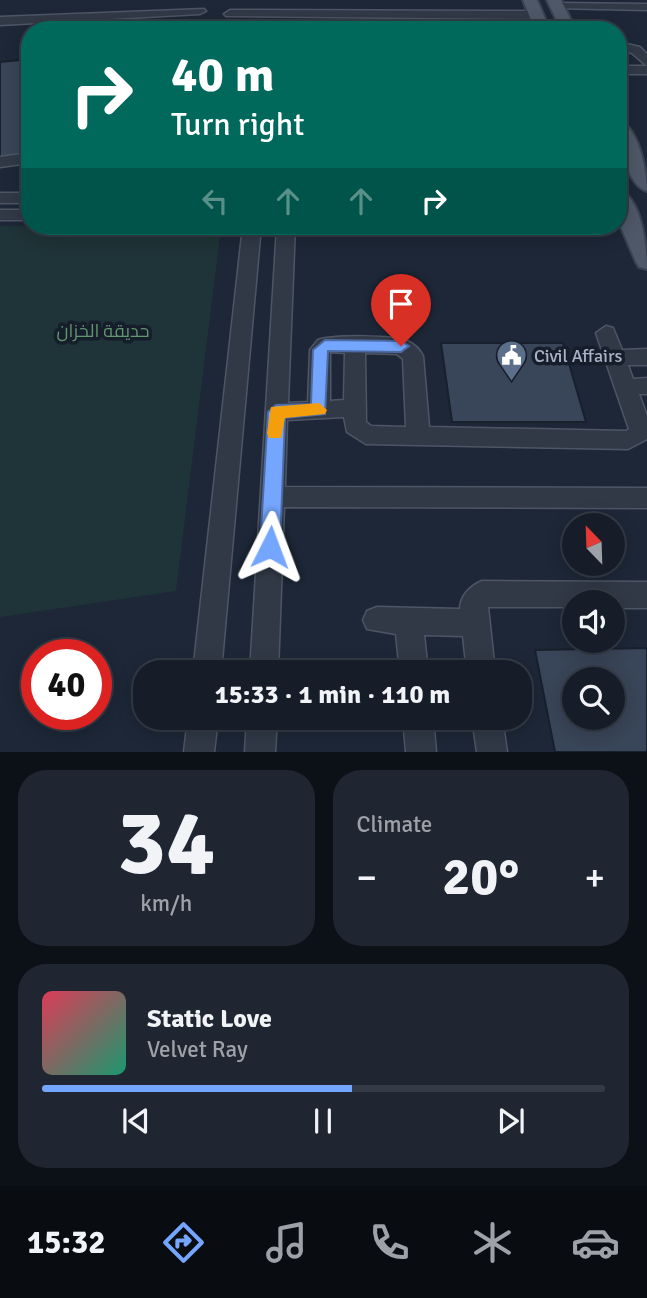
<!DOCTYPE html>
<meta charset="utf-8">
<style>
:root{--surface:#161d29;--page:#1f2631;--text:#f1f3f6;--muted:#9ea2a8;--line:#353b46;--accent:#75a6ff}
body{margin:0;font-family:Signika,Cairo,sans-serif;background:var(--page);color:var(--text);height:100vh;display:flex;flex-direction:column;font-size:26px;white-space:nowrap}
*{box-sizing:border-box;margin:0}
p{font-size:23px;color:var(--muted)}
.icon{flex:none;width:38px;height:38px;fill:none;stroke:currentColor;stroke-width:2;stroke-linecap:round;stroke-linejoin:round}
.map{position:relative;height:752px;overflow:hidden}
.details{display:flex;flex-direction:column;gap:18px;padding:18px;background:#0c1017;flex:1}
.details>*{flex:none}
.top-card{position:absolute;left:21px;top:21px;width:606px;height:214px;border-radius:28px;box-shadow:0 4px 18px #0003,0 0 0 2px var(--line);background:#00695c;color:#fff;overflow:hidden}
.needle{width:46px;rotate:337deg}
.tools{position:absolute;left:562px;top:513px;display:grid;gap:14px}
.tools a{display:grid;place-items:center;width:63px;height:63px;border-radius:50%;background:var(--surface);box-shadow:0 4px 18px #0003,0 0 0 2px var(--line);font-size:35px}
.speed{position:absolute;left:21px;top:639px;display:flex;gap:14px;font-size:35px;font-weight:700;text-align:center}
.speed>*{display:grid;place-content:center;width:91px;height:91px;border-radius:50%;background:var(--surface);box-shadow:0 4px 18px #0003,0 0 0 2px var(--line);line-height:1}
.speed .limit{border:10px solid #d22;background:#fff;color:#111}
.pin{position:absolute;display:grid;place-items:center;width:60px;height:60px;color:#fff;margin:-72px -30px;border-radius:50% 50% 50% 0;rotate:-45deg;box-shadow:0 0 7px #0007}
.pin .icon{rotate:45deg}
.me{position:absolute;width:77px;margin:-38px;rotate:3deg;stroke-linejoin:round;filter:drop-shadow(0 0 5px #0008)}
.turn{display:flex;align-items:center;gap:24px;height:147px;padding:0 35px;font-size:32px}
.turn .icon{width:91px;height:91px;stroke-width:2.5}
.turn b{display:block;font-size:49px;line-height:60px}
.lanes{display:flex;align-items:center;height:66px;padding:0 35px;background:#0003;justify-content:center;gap:35px;direction:ltr}
.lanes .off{opacity:.35}
.big{font-size:52px;font-weight:700;line-height:1.1}
.details .card{flex:1;display:flex;flex-direction:column;justify-content:center;gap:10px;min-width:0;padding:0 24px;border-radius:28px;background:var(--page)}
.details .dial{align-items:center;gap:0}
.dial b{font-size:91px;line-height:1}
.song{display:flex;align-items:center;gap:21px}
.cover{width:84px;height:84px;border-radius:10px;background:linear-gradient(135deg,hsl(350 70% 55%),hsl(160 70% 35%))}
.played{height:7px;border-radius:4px;background:linear-gradient(90deg,var(--accent) 55%,var(--line) 55%)}
.keys{display:flex;justify-content:space-around;direction:ltr}
.heat{display:flex;justify-content:space-between;align-items:center;font-size:38px;direction:ltr}
.details .tiles{flex:1;display:grid;gap:18px;grid-template-columns:1fr 1fr}
.card:last-child{grid-column:span 2}
.trip{position:absolute;left:133px;top:660px;width:399px;height:70px;border-radius:28px;background:var(--surface);box-shadow:0 4px 18px #0003,0 0 0 2px var(--line);font-weight:700;line-height:70px;text-align:center}
.menu{display:flex;height:112px;justify-content:space-around;align-items:center;background:#090c10;color:var(--muted)}
.menu .icon{width:49px;height:49px}
.menu .current{color:var(--accent)}
.menu b{font-size:32px;color:var(--text)}
.map>svg:first-child{display:block}
</style>
<div class="map">
<svg width="647" height="752" viewBox="0 0 647 752">
<rect width="100%" height="100%" fill="#1d2737"/>
<path fill="#1f3438" d="M0,226l221,2 -45,363 -176,26z"/>
<path fill="#394558" stroke="#18202d" stroke-width="2" fill-rule="evenodd" d="M30,59l-2,96 -28,4v-97z
M441,343h122l23,79h-134z
M647,648v104h-92l-20,-102zM574,679h38v39h-38z"/>
<g fill="none" stroke-linecap="round" stroke-linejoin="round">
<defs>
<path id="minor" d="M557,3l90,1v6l-94,-2 -2,-2z
M204,9l2,2 -6,3 -200,11v-8z
M230,10l306,1 6,4 -6,4 -310,-3 -2,-2z
M618,42l22,5 7,7v12l-15,-13 -14,-3z
M618,66h29v8h-29z
M30,153v10l-30,4v-10z
M0,193h30v10h-30z
M0,210h30v10h-30z
M243,226h18l-40,446h-28z
M277,226h18l-7,177 20,-1 2,-52 8,-10c15,-5 75,-5 89,1 7,3 13,9 16,15l6,71 197,4 3,-2 -33,-96 10,-7 7,2 9,22 25,-1v16h-19l5,14 14,-1v16h-8l8,22v23l-19,10 -262,-5 -19,-12 -3,-15 -57,3 -2,67 362,1v20l-363,-1 -6,165h-28zM330,352l15,1 -1,47 -14,1zM365,353l32,1 6,5 3,68 -35,-1 -5,-4z
M482,581l165,1v26h-35v-6h-38v5h-86l7,65h-28l-4,-36 -39,-1 4,37h-28l-4,-38 -29,-5 -4,-9 4,-9 10,-4 83,2c0,-13 10,-23 22,-28z
M188,718h30l-4,34h-30z
M247,718h30l-2,34h-30z
M403,718h30l3,34h-30z
M472,718h30l5,34h-30z"/>
<path id="major" d="M523,0h14l13,30h-15z
M547,0h14l15,30h-15z
M618,121c21,5 29,52 29,70 -20,-5 -30,-52 -29,-70z
M618,190c24,6 29,59 29,79l-8,-2 -3,-5 -18,-42z"/>
</defs>
<use href="#minor" stroke="#4e5665" stroke-width="3"/>
<use href="#major" stroke="#3a4250" stroke-width="4"/>
<use href="#minor" fill="#313947" fill-rule="evenodd"/>
<use href="#major" fill="#4e5868" fill-rule="evenodd"/>
</g>
<path fill="#75a6ff" stroke="#4c6ca6" stroke-width="2" d="M325,340l76,1 8,5 -8,6 -73,-1 -3,63 -40,4 -5,129 -3,6 -7,3 -7,-3 -3,-6 8,-135 8,-7 35,-1 2,-54z"/>
<path fill="#f59e0b" d="M319,403l8,7 -2,4 -40,4 -4,20h-12l-2,-5 4,-26z"/>
<defs>
<symbol id="civic-pin" viewBox="-11 -11 22 30"><path d="M0 17L-7.5 6A9.5 9.5 0 1 1 7.5 6Z" fill="#5c6f8a" stroke="#161e2b"/><path d="M-.6-6.5H3V-4.5H.6V-3L4-1V1h2V6H-6V1h2V-1L-.6-3ZM-1.2 2.5V6h2.4V2.5Z" fill="#fff"/></symbol>
</defs>
<g fill-rule="evenodd">
<use href="#civic-pin" x="494" y="338" width="35" height="47"/>
</g>
<g text-anchor="middle" dominant-baseline="central" stroke-width="7" stroke-linejoin="round" paint-order="stroke">
<g font-size="18" fill="#61966e" stroke="#161e2b">
<text x="103" y="331">حديقة الخزان</text>
</g>
<g font-size="18" fill="#aab3c5" stroke="#161e2b" text-anchor="start">
<text x="534" y="356">Civil Affairs</text>
</g>
</g>
</svg>
<div class="tools">
<a><svg class="needle" viewBox="-14 -14 28 28"><path d="M0-13l5 13h-10z" fill="#e53935"/><path d="M0 13l5-13h-10z" fill="#9ea2a8"/></svg></a>
<a><svg class="icon" aria-label="sound" viewBox="0 0 24 24"><path d="M4 9h4l5-4v14l-5-4H4zM17 9q2 3 0 6"/></svg></a>
<a><svg class="icon" aria-label="search" viewBox="0 0 24 24"><circle cx="10" cy="10" r="6"/><path d="M15 15l6 6"/></svg></a>
</div>
<div class="speed"><div class="limit">40</div></div>
<div class="pin" style="left:401px;top:346px;background:#d93025"><svg class="icon" aria-label="arrive" viewBox="0 0 24 24"><path d="M6 21V4h12l-3 4 3 4H6"/></svg></div>
<svg class="me" style="left:270px;top:547px" viewBox="-20 -20 40 40"><path d="M0-17L14 15 0 8-14 15z" fill="#75a6ff" stroke="#fff" stroke-width="4"/></svg>
<div class="trip">15:33 · 1 min · 110 m</div>
<div class="top-card">
<div class="turn"><svg class="icon" aria-label="right" viewBox="0 0 24 24"><path d="M7 20v-9h11M14 6l5 5-5 5"/></svg><div><b>40 m</b>Turn right</div></div>
<div class="lanes"><svg class="icon off" aria-label="left" viewBox="0 0 24 24"><path d="M17 20v-9H6M10 6l-5 5 5 5"/></svg><svg class="icon off" aria-label="ahead" viewBox="0 0 24 24"><path d="M12 20V5M6 11l6-6 6 6"/></svg><svg class="icon off" aria-label="ahead" viewBox="0 0 24 24"><path d="M12 20V5M6 11l6-6 6 6"/></svg><svg class="icon" aria-label="right" viewBox="0 0 24 24"><path d="M7 20v-9h11M14 6l5 5-5 5"/></svg></div>
</div>
</div>
<section class="details">
<div class="tiles">
<div class="card dial"><b>34</b><p>km/h</p></div>
<div class="card"><p>Climate</p>
<div class="heat"><a>−</a><b class="big">20°</b><a>+</a></div>
</div>
<div class="card">
<div class="song"><i class="cover"></i><div><b>Static Love</b><p>Velvet Ray</p></div></div>
<div class="played"></div>
<div class="keys"><svg class="icon" aria-label="previous" viewBox="0 0 24 24"><path d="M18 5L8 12l10 7zM5 5v14"/></svg><svg class="icon" aria-label="pause" viewBox="0 0 24 24"><path d="M8 5v14M16 5v14"/></svg><svg class="icon" aria-label="next" viewBox="0 0 24 24"><path d="M6 5l10 7-10 7zM19 5v14"/></svg></div>
</div>
</div>
</section>
<nav class="menu">
<b>15:32</b>
<svg class="icon current" aria-label="directions" viewBox="0 0 24 24"><path d="M12 3l9 9-9 9-9-9zM9 14v-3h6M13 9l2 2-2 2"/></svg>
<svg class="icon" aria-label="music" viewBox="0 0 24 24"><path d="M9 18V5l10-2v13"/><circle cx="6" cy="18" r="3"/><circle cx="16" cy="16" r="3"/></svg>
<svg class="icon" aria-label="phone" viewBox="0 0 24 24"><path d="M5 4h4l2 5-3 2q2 4 5 5l2-3 5 2v4C11 20 4 13 5 4z"/></svg>
<svg class="icon" aria-label="climate" viewBox="0 0 24 24"><path d="M12 3v18M4 7l16 10M4 17L20 7"/></svg>
<svg class="icon" aria-label="car" viewBox="0 0 24 24"><path d="M5 17H2v-5l4-1 3-4h7l3 4 3 1v5h-3M9 17h6M6 11h13"/><circle cx="7" cy="17" r="2"/><circle cx="17" cy="17" r="2"/></svg>
</nav>
